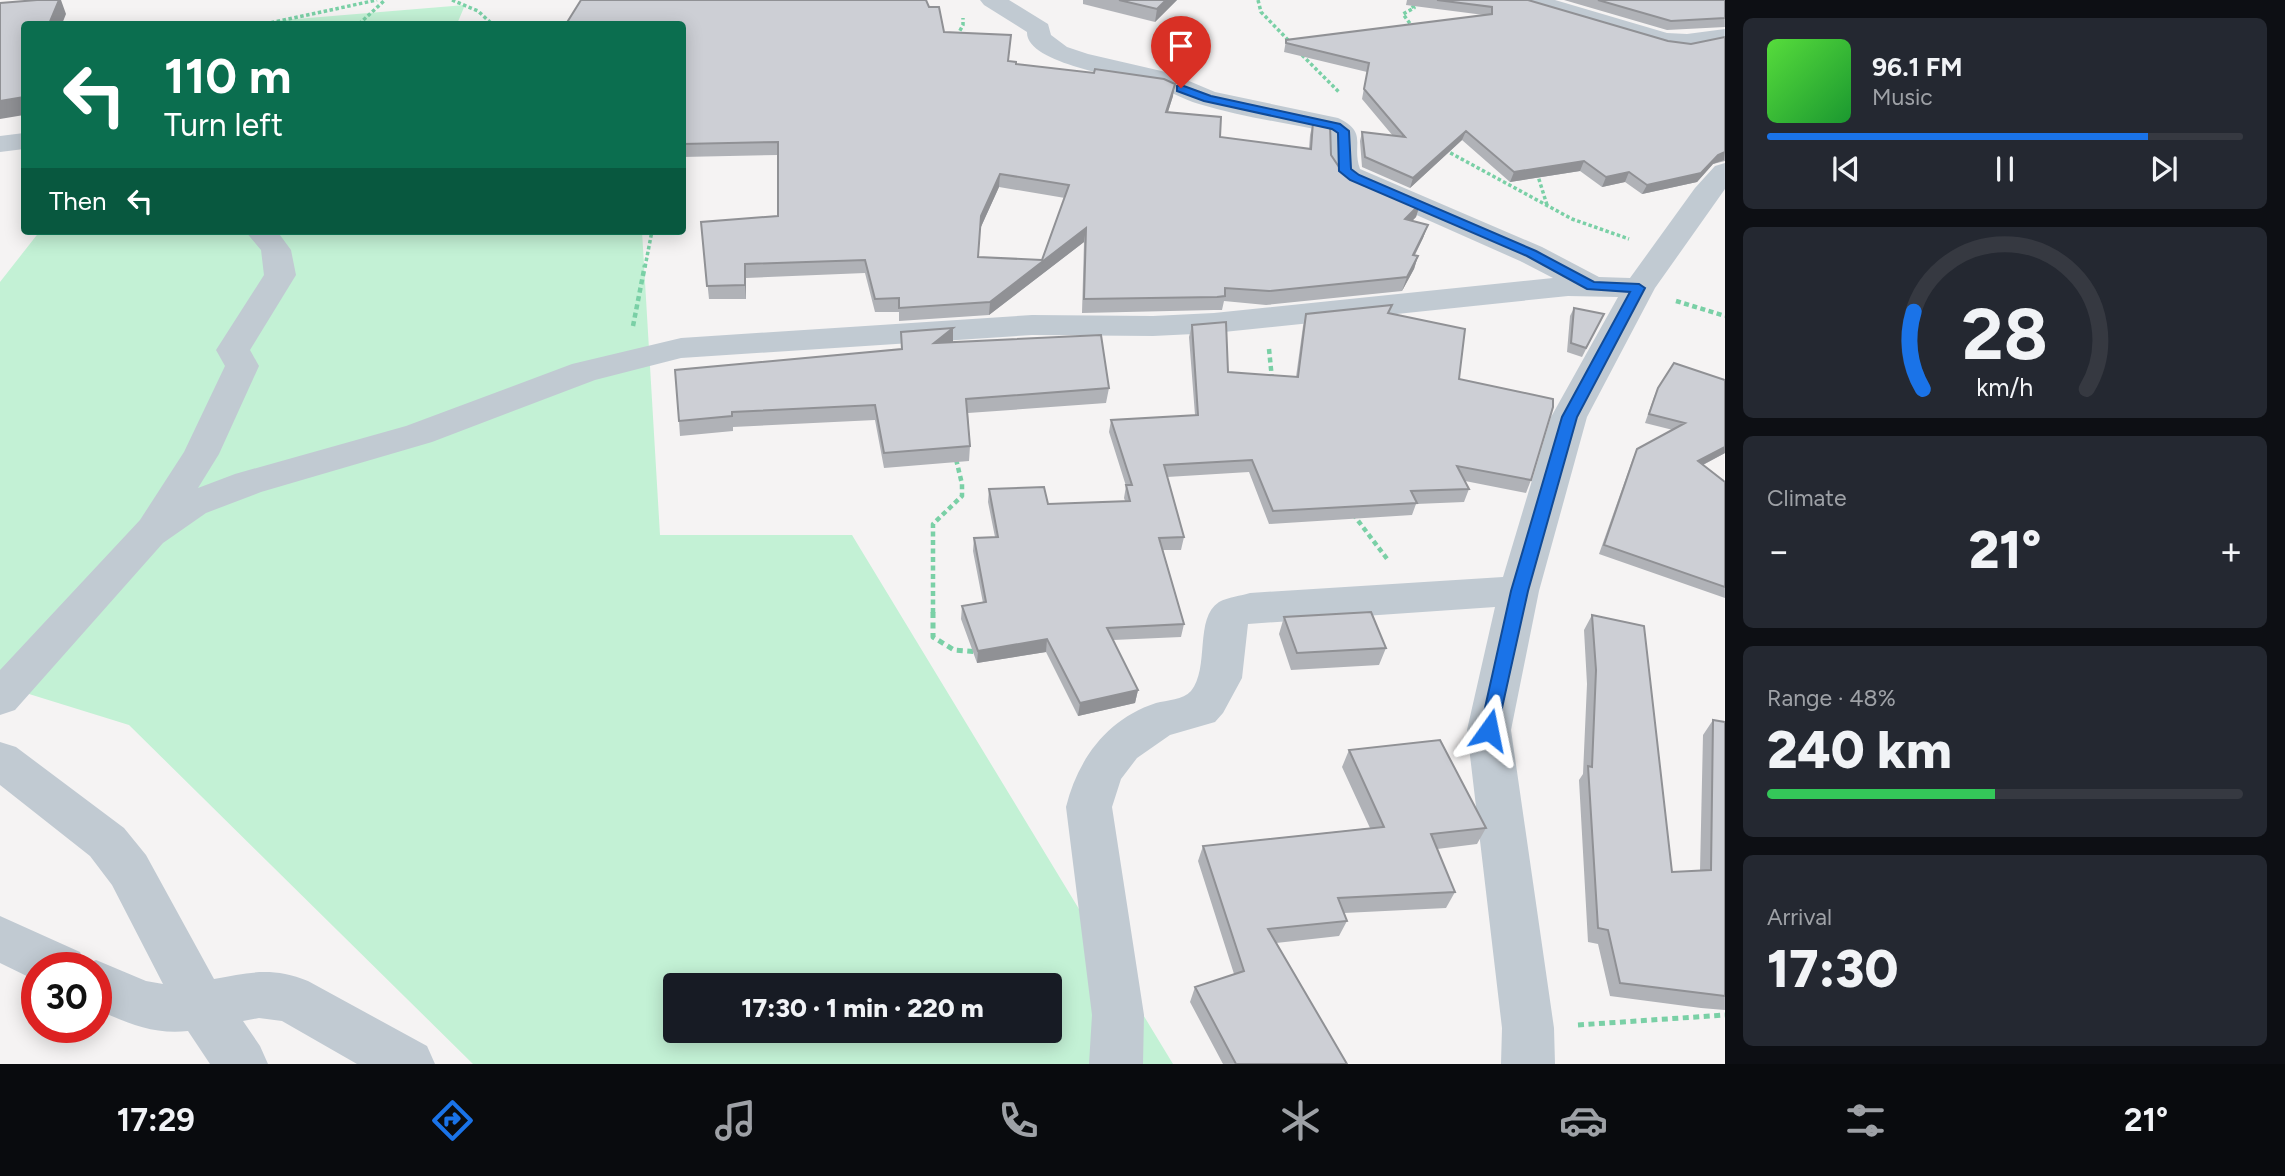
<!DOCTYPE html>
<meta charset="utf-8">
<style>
:root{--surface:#171b24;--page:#242831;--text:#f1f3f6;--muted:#9ea1a6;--line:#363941;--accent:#1a73e8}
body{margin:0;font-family:Figtree,sans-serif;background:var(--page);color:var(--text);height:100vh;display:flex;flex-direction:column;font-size:26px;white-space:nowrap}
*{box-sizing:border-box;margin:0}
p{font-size:23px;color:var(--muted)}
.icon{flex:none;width:38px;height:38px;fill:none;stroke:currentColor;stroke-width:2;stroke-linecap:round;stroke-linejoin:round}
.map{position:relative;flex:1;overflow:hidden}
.drawer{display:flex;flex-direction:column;gap:18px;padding:18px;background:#0d0f14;width:560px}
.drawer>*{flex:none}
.guide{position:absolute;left:21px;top:21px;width:665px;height:214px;border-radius:7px;box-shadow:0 4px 18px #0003;background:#0b6e4f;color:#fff;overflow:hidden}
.speed{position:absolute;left:21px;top:952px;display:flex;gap:14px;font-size:35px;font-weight:700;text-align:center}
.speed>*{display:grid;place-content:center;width:91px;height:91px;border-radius:50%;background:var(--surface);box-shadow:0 4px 18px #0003;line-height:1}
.speed .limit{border:10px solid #d22;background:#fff;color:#111}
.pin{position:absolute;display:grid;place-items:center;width:60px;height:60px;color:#fff;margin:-72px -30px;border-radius:50% 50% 50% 0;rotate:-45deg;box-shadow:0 0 7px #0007}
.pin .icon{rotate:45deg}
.me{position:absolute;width:77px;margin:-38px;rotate:12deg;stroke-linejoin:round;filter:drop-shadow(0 0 5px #0008)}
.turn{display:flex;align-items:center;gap:24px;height:147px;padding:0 28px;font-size:32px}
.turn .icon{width:91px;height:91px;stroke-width:2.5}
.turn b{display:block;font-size:49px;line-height:60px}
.then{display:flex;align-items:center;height:66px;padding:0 28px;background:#0003;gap:14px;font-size:26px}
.big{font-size:52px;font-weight:800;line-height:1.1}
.drawer .widget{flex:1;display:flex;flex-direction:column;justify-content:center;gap:10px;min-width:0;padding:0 24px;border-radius:10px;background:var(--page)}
.drawer .dial{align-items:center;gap:0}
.dial svg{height:182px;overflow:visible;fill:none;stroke:var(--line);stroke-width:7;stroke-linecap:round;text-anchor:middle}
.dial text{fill:var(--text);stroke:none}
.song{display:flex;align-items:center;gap:21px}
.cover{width:84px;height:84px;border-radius:10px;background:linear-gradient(135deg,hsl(110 70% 55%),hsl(130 70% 35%))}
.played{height:7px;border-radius:4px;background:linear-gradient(90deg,var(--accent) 80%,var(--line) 80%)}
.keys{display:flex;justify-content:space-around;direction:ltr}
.heat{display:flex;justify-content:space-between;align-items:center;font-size:38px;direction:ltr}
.charge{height:10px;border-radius:5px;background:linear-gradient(90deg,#34c759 48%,var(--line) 0)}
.trip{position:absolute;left:663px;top:973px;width:399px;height:70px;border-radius:7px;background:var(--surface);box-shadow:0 4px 18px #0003;font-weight:800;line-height:70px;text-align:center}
.menu{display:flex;height:112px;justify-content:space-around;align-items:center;background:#090b0e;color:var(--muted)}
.menu .icon{width:49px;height:49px}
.menu .selected{color:var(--accent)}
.menu b{font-size:32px;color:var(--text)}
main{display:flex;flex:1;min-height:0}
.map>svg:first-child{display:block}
</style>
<main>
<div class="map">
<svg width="1725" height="1064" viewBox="0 0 1725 1064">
<rect width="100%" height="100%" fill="#f5f3f3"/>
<path fill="#c3f1d5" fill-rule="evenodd" d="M465,5l-8,19h-220z
M40,231h602l18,304h192l321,529h-700l-344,-339 -129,-40v-403zM676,985h374v46h-374z"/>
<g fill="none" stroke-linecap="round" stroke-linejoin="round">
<path stroke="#7ad0a6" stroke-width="3.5" stroke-dasharray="3.5 2.5" stroke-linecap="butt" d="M452,0l26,11 14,13
M1258,0l3,12 30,31
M1409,0l5,8 -11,6 11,15
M265,24l112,-24
M359,24l26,-24
M957,36l6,-11v-7
M1302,55l38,38
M1445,150l127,69 57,20
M1537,173l10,32
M645,267l7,-36"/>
<path stroke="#7ad0a6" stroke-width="4.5" stroke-dasharray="5 3.5" stroke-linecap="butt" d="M1676,301l49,15
M633,326l12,-61
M1269,349l3,30
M1353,514l35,46
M933,613v-89l29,-28v-12l-6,-25"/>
<path stroke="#7ad0a6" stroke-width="5" stroke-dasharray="6 4.5" stroke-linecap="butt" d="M933,612v25l21,13 25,2
M1578,1025l147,-10"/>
<path fill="#c1cad2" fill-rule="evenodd" d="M980,0h29l39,24 3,11 16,12 21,7 82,19 45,19 123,26c31,15 13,26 22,51l182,78 57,30 31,1 65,-90 20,-22 10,-3v26l-70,99 -68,129 -48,174 -28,139 43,298 1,36h-54l1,-36 -35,-298 28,-123 -247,17 -6,54 -19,35 -8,9 -45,13 -33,23 -16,21 -9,28 32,208 -1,49h-54l3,-49 -26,-208c12,-48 41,-88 90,-104 11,-3 27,-3 35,-12 19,-23 3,-73 28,-89 9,-5 22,-6 31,-9l253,-16 48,-160 67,-120 -50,-1 -354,37 -61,3 -121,-1 -351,23 -86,22 -163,62 -171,50 -55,21 -43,30 -148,167 -15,5v-45l140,-150 44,-68 41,-86 -9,-16 48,-75 -3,-25 -16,-19h32l14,19 5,25 -46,75 9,16 -40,88 -21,34 37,-14 171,-48 166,-62 109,-26 351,-23 121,1 61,-3 339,-35 -33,-17 -180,-80 -10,-13 -1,-33 -9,-5c-40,-8 -82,-14 -121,-26 -17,-5 -33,-15 -50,-20 -25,-7 -123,-20 -122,-52l-43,-27z
M1517,0h38l112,33 20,1 38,-5v14l-38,7 -22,-2 -144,-43z
M24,133v16l-24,3v-16z
M0,742l16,5 108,81 22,27 68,124c36,-7 59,-12 94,2l119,65 8,18h-78l-75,-43 -23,-3 -16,3 17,25 8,18h-58l-22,-33c-34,4 -61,-8 -92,-22v-41h-59v13l-37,-18v-47l80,36 6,12 10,-4 50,21 17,3 -51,-99 -22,-29 -90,-71z"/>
</g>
<path fill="#b0b2b7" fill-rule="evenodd" d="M1083,0h94l-22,22 -72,-18z
M1407,0h121l140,41 23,3 34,-7v124l-12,3 -16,18 -55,12 -17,-12 -23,5 -22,-16 -70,11 -48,-42 -52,48 -48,-21 -2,-26 2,-9 31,4 -31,-37 5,-27 -83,-20 2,-12 198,-25 -78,-10z
M1564,0h161v27l-58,3z
M929,7l15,25 72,33 157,31 -5,16 52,25 89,12 1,-14 3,-13 18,33 10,15 79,34 -4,13 -4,4 16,4 -5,13 -8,17 3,1 -4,13 -12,22 -136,14 -42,-4 -2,9h-8l-132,3 2,-71 -95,73 -90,6v-9h-24l-10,-39 -119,5v21h-37l-8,-77 77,-6v-61l-96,2v-133zM999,187l66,11 -23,62 -64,-3 2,-28z
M1574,308l30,6 -22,43 -15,-5 3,-36z
M1306,314h84l69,65 72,101 -5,13 -61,-12 4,8 -5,13 -48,2 -4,11 -143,9 -20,-52 -82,5 17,60 -3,13h-18l21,74 -3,13 -68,3 25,50 -3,13 -57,13 -32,-64 -69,11 -16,-44 1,-13 21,-3 -10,-52 1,-13 21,-1 -7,-35 1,-13 59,15 77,-3 -1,-3 2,-12 -17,-54 2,-12 84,-5 -6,-78 3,-12 36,47 68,5 7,-51z
M953,328v14l156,46 -3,15 -138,10 2,33 -1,15 -85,7 -9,-48 -142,7v4l-53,5 -1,-15 222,-72v-17z
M1658,388l67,65 -22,12 22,17v116l-126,-44 34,-96 4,-9 36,-19 -28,-7 9,-26z
M1592,615l80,257 28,-1 3,-136 10,-15 12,2v288l-24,-2 -91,-12 -12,-52 -10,-2 -9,-162 4,-6 4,-90 -3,-54z
M1284,617l102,31 -7,17 -88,5 -12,-36z
M1349,750l137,78 -9,16 -40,5 18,43 -9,16 -102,5 3,8 -8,15 -63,7 71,121h-124l-33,-62 5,-15 39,-13 -36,-113 5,-15 167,-18 -28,-61z"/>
<path fill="#909195" d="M59,0h2l5,14 -4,10h-13z
M1166,0h11l-22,22 2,-13z
M1175,84l-2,12 -9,28 2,-12z
M24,97v18l-24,4v-18z
M1466,131l-4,9 -52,48 3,-10z
M1725,152l-1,8 -11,4 -16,18 -55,12 5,-9z
M1584,161l-4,10 -70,11 4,-10z
M1629,172l-4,10 -23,5 4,-10z
M1000,174l-1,13 -19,42 1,-13z
M1420,204l-4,13 -15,15 4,-13z
M1428,225l-5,13 -15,30 5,-13z
M1086,228l-2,14 -95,73 1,-13z
M1418,256l-4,13 -12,22 5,-14z
M745,264l1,14v21l-1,-14z
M953,328v15h-19z
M1725,447v6l-32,17 5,-9z
M1047,639l-1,13 -69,11 1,-12z
M1138,690l-3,13 -57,13 2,-13z"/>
<path fill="#cdcfd5" stroke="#909195" stroke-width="2" fill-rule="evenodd" d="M37,0h22l-10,24h-25v73l-24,4v-98z
M581,0h345l3,7h10l5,25 67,3 -3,26 8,1v2l78,9 1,-4 69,10 11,5 -9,28 55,5 -1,20 91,12 2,-27 17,2 1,31 10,15 79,34 -15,15 23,6 -15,30 5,1 -11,21 -138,14 -44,-3v8l-8,1 -133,2 2,-71 -96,74 -91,6v-10l-24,1 -10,-39 -120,4v21l-38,1 -6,-64 77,-6v-74l-96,2v-120h-116zM1000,174l69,11 -27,75 -64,-3 3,-41z
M1119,0h47l-9,9z
M1437,0h91l140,41 23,3 34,-7v115l-7,3 -17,18 -54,12 -18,-13 -23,5 -22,-16 -70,11 -48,-41 -53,47 -48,-21 -3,-25 43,5 -41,-48 5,-26 -83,-20v-3l206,-26v-7z
M1598,0h127v18l-54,3z
M1392,305l-4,8 77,16 -6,50 94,20v8l-22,73 -74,-14 12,23 -58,2 6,12 -144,8 -21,-51 -88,5 20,72 -25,1 25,86 -77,4 31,62 -58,13 -33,-64 -69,12 -16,-45 24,-4 -12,-64 24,-1 -9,-48 55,-2 4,17 82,-3 -4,-16h6l-21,-65 87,-5 -6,-90 34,-3 2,50 70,5 8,-63z
M1574,308l30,6 -18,34 -15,-5z
M953,328l-19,15 167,-8 8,53 -143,11 4,47 -86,7 -9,-48 -143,7v4l-53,5 -4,-51 227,-21 -1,-17z
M1674,363l51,17v67l-27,14 27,21v105l-121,-42 33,-96 48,-26 -36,-9 9,-26z
M1371,612l15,36 -89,5 -13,-36z
M1592,615l52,11 28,246 39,-2 2,-150 12,2v274l-105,-13 -12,-53 -10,-2 -10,-162 4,1 4,-97z
M1440,740l46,88 -55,6 24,58 -117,6 9,23 -79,8 79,135h-111l-41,-77 49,-16 -41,-125 181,-19 -35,-77z"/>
<path fill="#1a73e8" stroke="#114b97" stroke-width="2" d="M1181,85l30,11 129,28 9,7 2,38 8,6 177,76 58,31 45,2 6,4 -68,129 -49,174 -32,144 -7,2 -6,-2 -3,-5 31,-139 51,-174 68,-125 -43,-3 -60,-33 -177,-76 -11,-9 -1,-38 -6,-4 -128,-28 -27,-10v-5z"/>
</svg>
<div class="speed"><div class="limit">30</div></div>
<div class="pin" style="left:1181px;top:88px;background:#d93025"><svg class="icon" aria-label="arrive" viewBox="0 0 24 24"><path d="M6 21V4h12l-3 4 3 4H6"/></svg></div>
<svg class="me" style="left:1489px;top:730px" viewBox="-20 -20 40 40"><path d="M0-17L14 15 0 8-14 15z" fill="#1a73e8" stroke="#fff" stroke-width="4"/></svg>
<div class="trip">17:30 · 1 min · 220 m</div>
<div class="guide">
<div class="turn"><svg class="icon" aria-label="left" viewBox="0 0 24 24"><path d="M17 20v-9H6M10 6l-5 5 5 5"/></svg><div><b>110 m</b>Turn left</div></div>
<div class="then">Then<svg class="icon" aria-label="left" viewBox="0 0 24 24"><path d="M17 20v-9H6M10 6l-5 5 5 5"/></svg></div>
</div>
</div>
<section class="drawer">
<div class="widget">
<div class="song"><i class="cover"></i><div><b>96.1 FM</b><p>Music</p></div></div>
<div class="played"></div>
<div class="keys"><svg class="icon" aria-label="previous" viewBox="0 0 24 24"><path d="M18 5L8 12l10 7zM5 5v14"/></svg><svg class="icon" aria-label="pause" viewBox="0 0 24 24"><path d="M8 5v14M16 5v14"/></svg><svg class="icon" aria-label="next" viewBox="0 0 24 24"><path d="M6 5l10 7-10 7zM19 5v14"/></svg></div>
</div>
<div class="widget dial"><svg viewBox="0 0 100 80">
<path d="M14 69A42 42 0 1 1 86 69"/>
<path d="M14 69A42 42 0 0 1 10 35" stroke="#1a73e8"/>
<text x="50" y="56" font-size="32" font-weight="700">28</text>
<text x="50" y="72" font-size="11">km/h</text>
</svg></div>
<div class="widget"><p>Climate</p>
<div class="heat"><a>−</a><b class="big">21°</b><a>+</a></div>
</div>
<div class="widget"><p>Range · 48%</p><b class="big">240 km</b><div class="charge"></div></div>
<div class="widget"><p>Arrival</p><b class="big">17:30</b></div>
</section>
</main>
<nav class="menu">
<b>17:29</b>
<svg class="icon selected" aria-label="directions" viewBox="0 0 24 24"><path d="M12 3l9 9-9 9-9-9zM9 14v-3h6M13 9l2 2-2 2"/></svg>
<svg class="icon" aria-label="music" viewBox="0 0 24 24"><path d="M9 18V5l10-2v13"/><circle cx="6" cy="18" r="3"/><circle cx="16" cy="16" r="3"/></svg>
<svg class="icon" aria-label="phone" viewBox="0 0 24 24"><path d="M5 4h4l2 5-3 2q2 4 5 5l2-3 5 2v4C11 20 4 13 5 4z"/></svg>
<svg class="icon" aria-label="climate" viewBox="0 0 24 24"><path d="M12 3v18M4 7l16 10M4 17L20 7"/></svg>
<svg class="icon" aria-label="car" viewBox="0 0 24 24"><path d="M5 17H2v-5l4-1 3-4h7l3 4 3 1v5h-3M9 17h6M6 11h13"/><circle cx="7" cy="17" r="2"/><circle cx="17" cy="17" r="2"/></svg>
<svg class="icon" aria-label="filters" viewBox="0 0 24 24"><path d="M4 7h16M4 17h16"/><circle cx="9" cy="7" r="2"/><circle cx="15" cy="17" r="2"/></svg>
<b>21°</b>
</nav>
